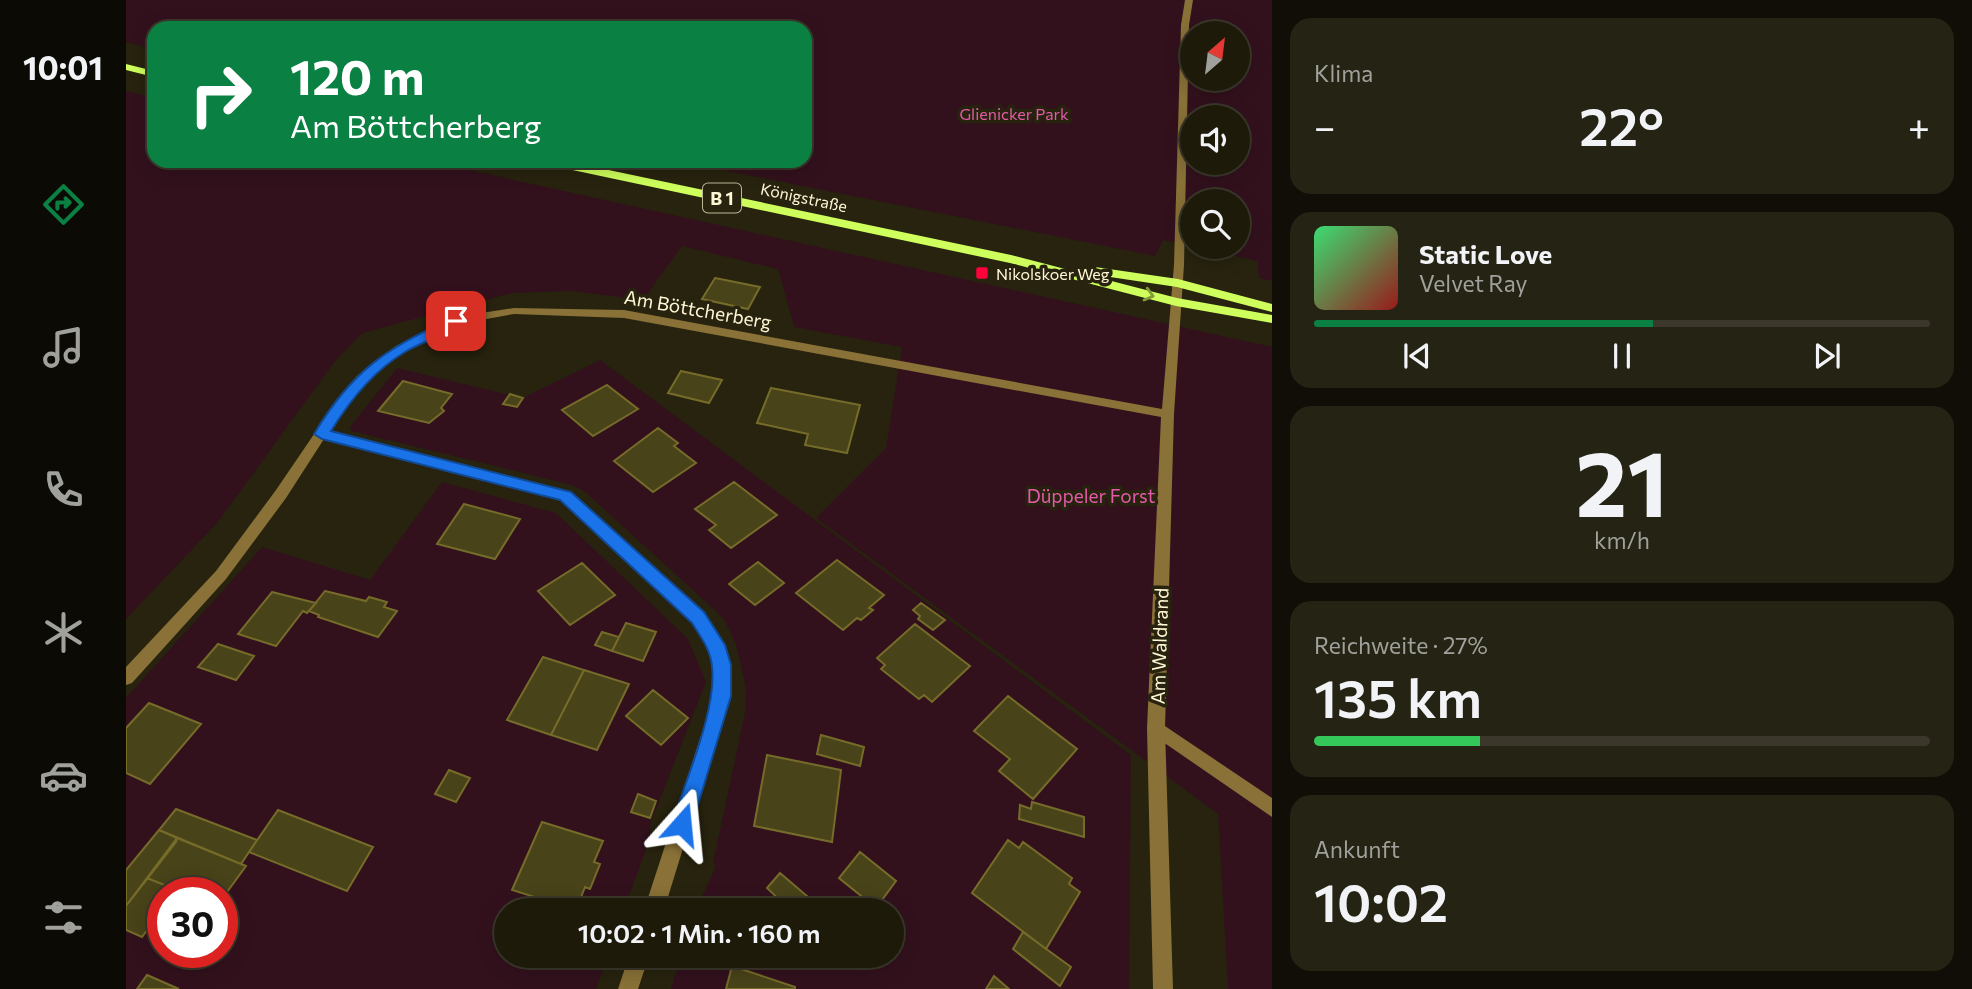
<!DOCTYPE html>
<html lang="de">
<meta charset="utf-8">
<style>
:root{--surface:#1d1a0a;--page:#252313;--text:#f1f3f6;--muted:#a0a19c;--line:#3b382b;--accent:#0b8043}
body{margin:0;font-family:Commissioner,sans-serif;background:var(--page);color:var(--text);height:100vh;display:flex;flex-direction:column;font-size:26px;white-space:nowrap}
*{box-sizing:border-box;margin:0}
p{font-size:23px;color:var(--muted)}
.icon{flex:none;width:38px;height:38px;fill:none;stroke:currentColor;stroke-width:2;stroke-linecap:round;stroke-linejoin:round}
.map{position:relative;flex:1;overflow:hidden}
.panel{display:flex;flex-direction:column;gap:18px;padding:18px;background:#100e06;width:700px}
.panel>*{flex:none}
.guide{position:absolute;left:21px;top:21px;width:665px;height:147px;border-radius:21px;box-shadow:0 4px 18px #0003,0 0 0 2px var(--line);background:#0b8043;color:#fff;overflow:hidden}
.needle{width:46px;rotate:28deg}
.fabs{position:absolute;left:1054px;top:21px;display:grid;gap:14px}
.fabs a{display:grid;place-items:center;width:70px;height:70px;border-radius:50%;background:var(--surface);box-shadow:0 4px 18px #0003,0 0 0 2px var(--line);font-size:35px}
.speed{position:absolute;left:21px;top:877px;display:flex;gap:14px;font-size:35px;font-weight:700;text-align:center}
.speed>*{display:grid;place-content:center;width:91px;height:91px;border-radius:50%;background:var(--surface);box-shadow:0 4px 18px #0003,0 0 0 2px var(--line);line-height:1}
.speed .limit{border:10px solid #d22;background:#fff;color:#111}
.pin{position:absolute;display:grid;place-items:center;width:60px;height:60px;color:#fff;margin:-30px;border-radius:14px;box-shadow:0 4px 10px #0006}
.me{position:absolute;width:77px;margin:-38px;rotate:18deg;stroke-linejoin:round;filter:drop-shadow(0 0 5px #0008)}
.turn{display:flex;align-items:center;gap:24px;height:147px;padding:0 28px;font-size:32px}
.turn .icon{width:91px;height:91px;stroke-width:2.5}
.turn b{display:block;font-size:49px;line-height:60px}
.big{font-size:52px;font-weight:600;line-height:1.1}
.panel .tile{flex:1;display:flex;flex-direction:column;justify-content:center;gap:10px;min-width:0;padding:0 24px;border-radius:21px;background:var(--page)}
.panel .dial{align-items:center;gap:0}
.dial b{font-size:91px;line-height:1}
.song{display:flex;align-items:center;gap:21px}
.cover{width:84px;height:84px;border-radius:10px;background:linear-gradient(135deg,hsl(140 70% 55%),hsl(0 70% 35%))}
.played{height:7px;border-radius:4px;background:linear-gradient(90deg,var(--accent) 55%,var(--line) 55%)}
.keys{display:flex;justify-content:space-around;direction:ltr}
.heat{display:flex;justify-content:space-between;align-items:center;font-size:38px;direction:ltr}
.charge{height:10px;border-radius:5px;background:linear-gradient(90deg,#34c759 27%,var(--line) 0)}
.trip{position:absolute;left:368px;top:898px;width:410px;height:70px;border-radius:35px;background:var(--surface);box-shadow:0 4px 18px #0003,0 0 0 2px var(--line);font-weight:600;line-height:70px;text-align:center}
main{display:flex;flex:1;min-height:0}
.tabs{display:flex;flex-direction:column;width:126px;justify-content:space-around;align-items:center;background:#0c0a04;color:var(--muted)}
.tabs .icon{width:49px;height:49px}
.tabs .on{color:var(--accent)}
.tabs b{font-size:32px;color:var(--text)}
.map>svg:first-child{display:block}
</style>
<main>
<nav class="tabs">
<b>10:01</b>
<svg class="icon on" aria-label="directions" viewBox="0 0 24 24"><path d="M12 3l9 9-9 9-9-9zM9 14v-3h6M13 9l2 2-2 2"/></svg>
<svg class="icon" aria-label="music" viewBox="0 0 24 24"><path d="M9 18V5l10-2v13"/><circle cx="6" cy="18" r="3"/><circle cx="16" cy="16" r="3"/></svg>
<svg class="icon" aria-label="phone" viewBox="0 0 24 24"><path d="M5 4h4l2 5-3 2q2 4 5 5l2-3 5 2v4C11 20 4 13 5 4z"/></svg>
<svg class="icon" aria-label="climate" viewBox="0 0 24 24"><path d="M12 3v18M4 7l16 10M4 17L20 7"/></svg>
<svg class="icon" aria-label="car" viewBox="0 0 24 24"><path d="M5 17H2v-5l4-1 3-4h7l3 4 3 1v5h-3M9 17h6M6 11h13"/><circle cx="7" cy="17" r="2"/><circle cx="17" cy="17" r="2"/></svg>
<svg class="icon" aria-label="filters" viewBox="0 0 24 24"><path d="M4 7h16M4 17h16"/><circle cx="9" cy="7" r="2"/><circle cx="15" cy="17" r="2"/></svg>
</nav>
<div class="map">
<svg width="1146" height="989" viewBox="0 0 1146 989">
<rect width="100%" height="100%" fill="#27230e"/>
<path fill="#32111d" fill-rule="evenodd" d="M0,0h1146v281l-13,-3 -2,-17 -62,-14h42v-46h-45v45l-29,-6 -8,16 -478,-95h128v-133h-651v21l-28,-7zM1066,33h45v46h-45zM1066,117h45v46h-45z
M0,91l28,7v63h274l844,186v642h-44l-10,-175 -402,-296 70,-70 16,-101 -108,-20 -16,-58 -96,-23 -39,54 -72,-9 -59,2 -150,40 -27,28 -117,161 -92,97z
M474,360l531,395 -2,234h-458l10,-33h210v-46h-195l20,-44 -3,-3 32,-150 1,-25 -10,-43 -11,-24 -8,-9 -134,-122 -15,-6 -216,-53 -2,-4 47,-59 126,30z
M316,482l114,31 132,126 18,43 -55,140 -2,19 -25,69h-118v46h102l-12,33h-470v-291l136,-151 108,33zM37,892h59v60h-59z"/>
<path fill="#494319" stroke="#766c2a" stroke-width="2" d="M589,278l45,9 -12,22 -46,-10z
M555,371l41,9 -13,23 -41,-10z
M277,381l49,13 -11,14 3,3 -15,12 -51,-12z
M481,385l31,24 -45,27 -31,-26z
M645,388l89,17 -13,48 -42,-8 3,-11 -51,-11z
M384,394l13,4 -6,9 -14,-3z
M532,428l20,15 -4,3 22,17 -43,29 -39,-31z
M608,482l43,33 -46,33 -22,-18 7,-5 -21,-16z
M338,504l56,15 -25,40 -58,-15z
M711,560l47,35 -15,13 4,2 -12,10 -4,-2 -14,12 -47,-37z
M632,562l26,21 -29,22 -26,-21z
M456,563l33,32 -45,30 -32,-34z
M199,591l41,10 3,-4 18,5 -3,5 13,4 -19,26 -60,-20 1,-2 -10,-4z
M146,592l44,11 -9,10 -4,-2 -27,35 -38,-12z
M795,603l24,17 -12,10 -15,-11 2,-3 -7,-6z
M500,623l30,9 -13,29 -31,-10z
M789,624l55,42 -38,36 -8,-7 -5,4 -38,-30 4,-4 -8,-7z
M476,632l17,5 -7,14 -17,-6z
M92,644l36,12 -18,24 -38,-13z
M417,657l41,13 -33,65 -44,-15z
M458,670l45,14 -32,66 -46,-15z
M527,690l35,28 -27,27 -35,-29z
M882,696l69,53 -44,50 -34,-28 11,-12 -36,-28z
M23,703l52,21 -51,60 -24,-11v-45z
M695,735l43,12 -4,19 -43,-12z
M641,755l74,15 -9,72 -78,-16z
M323,770l21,8 -14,24 -21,-8z
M512,794l18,7 -6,17 -19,-6z
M906,802l52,15v20l-65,-18 1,-14 11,4z
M50,809l81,31 -16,24 -82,-34z
M152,810l95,37 -26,44 -98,-39z
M416,822l61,19 -9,21 6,2 -10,25 -5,-2 -9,23 -64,-20z
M33,830l18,8 -1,4 -50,64v-36z
M51,838l69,28 -24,33v-7h-40l-35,-14z
M882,840l11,8 4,-6 49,36 -3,6 11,8 -34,57 -74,-56z
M734,852l36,29 -20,27 -37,-30z
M654,873l34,29 -7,8h-17l-23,-22z
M21,878l30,12 -14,2v17l-21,28 -16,-7v-24z
M897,932l48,35 -11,19 -47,-37z
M606,966l63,21v2h-69z
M21,975l32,14h-42z
M868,976l15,13h-23z"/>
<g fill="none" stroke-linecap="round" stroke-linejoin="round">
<path fill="#897137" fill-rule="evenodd" d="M1030,720l116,78v19l-122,-84 -3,-5 3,-5z"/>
<path fill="#897137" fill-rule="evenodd" d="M1059,0h8l-4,25 -5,240 -10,149 -9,314 8,261h-20l-6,-261 14,-311 -537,-99 -110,-4 -55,10 -55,28 -39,30 -17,20 -19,29 241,61 134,120c18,26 27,52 26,84l-66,214h-20l70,-214c1,-28 -5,-51 -22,-74l-132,-122 -236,-61 -38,59 -60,81 -94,104 -6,2v-18l90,-96 60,-81 64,-94 17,-20 39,-30 60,-29 58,-9 110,2 538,99 12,-144 7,-240z
M503,956h20l-11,33h-20z"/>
<path fill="#ceff5c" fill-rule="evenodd" d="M0,64l28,7v6l-28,-7z
M417,161h23l445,94 166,43 95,17v8l-96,-17 -166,-43 -461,-98z
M969,267l83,12 94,25v8l-95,-25 -87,-13 -2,-3z"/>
</g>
<defs><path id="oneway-chevron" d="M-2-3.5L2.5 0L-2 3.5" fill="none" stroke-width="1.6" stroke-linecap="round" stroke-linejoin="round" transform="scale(1.75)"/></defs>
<use stroke="#839c39" href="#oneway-chevron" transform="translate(1023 295) rotate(15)"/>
<path fill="#1a73e8" stroke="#114b97" stroke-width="2" d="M326,318l11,3c-15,14 -40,20 -58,31 -32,19 -55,48 -74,79l240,61 133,120 21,33 6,20v31l-41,135 -8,3 -7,-3 -3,-7c13,-43 45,-114 40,-157 -1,-17 -12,-31 -20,-44l-132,-123 -238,-61 -8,-5c39,-65 71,-84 138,-116z"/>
<rect fill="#ff013b" stroke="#27230e" stroke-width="2.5" x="849" y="266" width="14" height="14" rx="3.5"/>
<g text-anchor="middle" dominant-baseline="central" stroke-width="7" stroke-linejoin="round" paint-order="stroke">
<g font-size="16" fill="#e65aab" stroke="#27230e">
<text x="888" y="113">Glienicker Park</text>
</g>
<g font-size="16" fill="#fff6d5" stroke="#27230e">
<text transform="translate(678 197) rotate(12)">Königstraße</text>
</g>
<g font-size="16" fill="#fff6d5" stroke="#27230e" text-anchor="start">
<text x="870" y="273">Nikolskoer Weg</text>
</g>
<rect fill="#27230e" stroke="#beb799" stroke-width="2" x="577" y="183.5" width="38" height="29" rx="5"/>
<g font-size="18" font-weight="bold" fill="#fff6d5">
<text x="596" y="198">B 1</text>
</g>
<g font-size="19" fill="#fff6d5" stroke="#27230e">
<text transform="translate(572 309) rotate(10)">Am Böttcherberg</text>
<text transform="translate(1033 646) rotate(-88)">Am Waldrand</text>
</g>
<g font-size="19" fill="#e65aab" stroke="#27230e">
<text x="965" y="495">Düppeler Forst</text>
</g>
</g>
</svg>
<div class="fabs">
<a><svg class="needle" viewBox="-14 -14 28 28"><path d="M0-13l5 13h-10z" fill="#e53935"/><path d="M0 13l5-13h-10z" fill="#a0a19c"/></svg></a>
<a><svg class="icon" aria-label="sound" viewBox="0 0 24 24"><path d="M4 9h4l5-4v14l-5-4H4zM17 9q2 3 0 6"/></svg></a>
<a><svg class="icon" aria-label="search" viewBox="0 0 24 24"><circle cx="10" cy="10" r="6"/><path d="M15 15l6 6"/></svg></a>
</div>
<div class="speed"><div class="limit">30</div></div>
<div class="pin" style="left:330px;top:321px;background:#d93025"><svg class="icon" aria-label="arrive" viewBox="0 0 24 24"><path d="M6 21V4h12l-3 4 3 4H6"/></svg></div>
<svg class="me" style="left:556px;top:824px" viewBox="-20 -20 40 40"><path d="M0-17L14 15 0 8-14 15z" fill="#1a73e8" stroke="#fff" stroke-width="4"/></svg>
<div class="trip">10:02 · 1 Min. · 160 m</div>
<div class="guide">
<div class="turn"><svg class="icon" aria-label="right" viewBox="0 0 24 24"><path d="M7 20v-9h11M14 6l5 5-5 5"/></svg><div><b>120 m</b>Am Böttcherberg</div></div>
</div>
</div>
<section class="panel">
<div class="tile"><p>Klima</p>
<div class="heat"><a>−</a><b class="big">22°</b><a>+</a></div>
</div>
<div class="tile">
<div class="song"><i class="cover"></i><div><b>Static Love</b><p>Velvet Ray</p></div></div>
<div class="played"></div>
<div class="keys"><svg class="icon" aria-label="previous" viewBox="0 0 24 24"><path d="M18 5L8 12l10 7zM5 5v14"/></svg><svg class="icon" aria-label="pause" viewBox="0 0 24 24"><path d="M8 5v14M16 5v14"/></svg><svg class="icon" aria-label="next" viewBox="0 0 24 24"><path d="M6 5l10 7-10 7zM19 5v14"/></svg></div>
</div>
<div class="tile dial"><b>21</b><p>km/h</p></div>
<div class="tile"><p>Reichweite · 27%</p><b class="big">135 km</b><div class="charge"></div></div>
<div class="tile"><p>Ankunft</p><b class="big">10:02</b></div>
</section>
</main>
